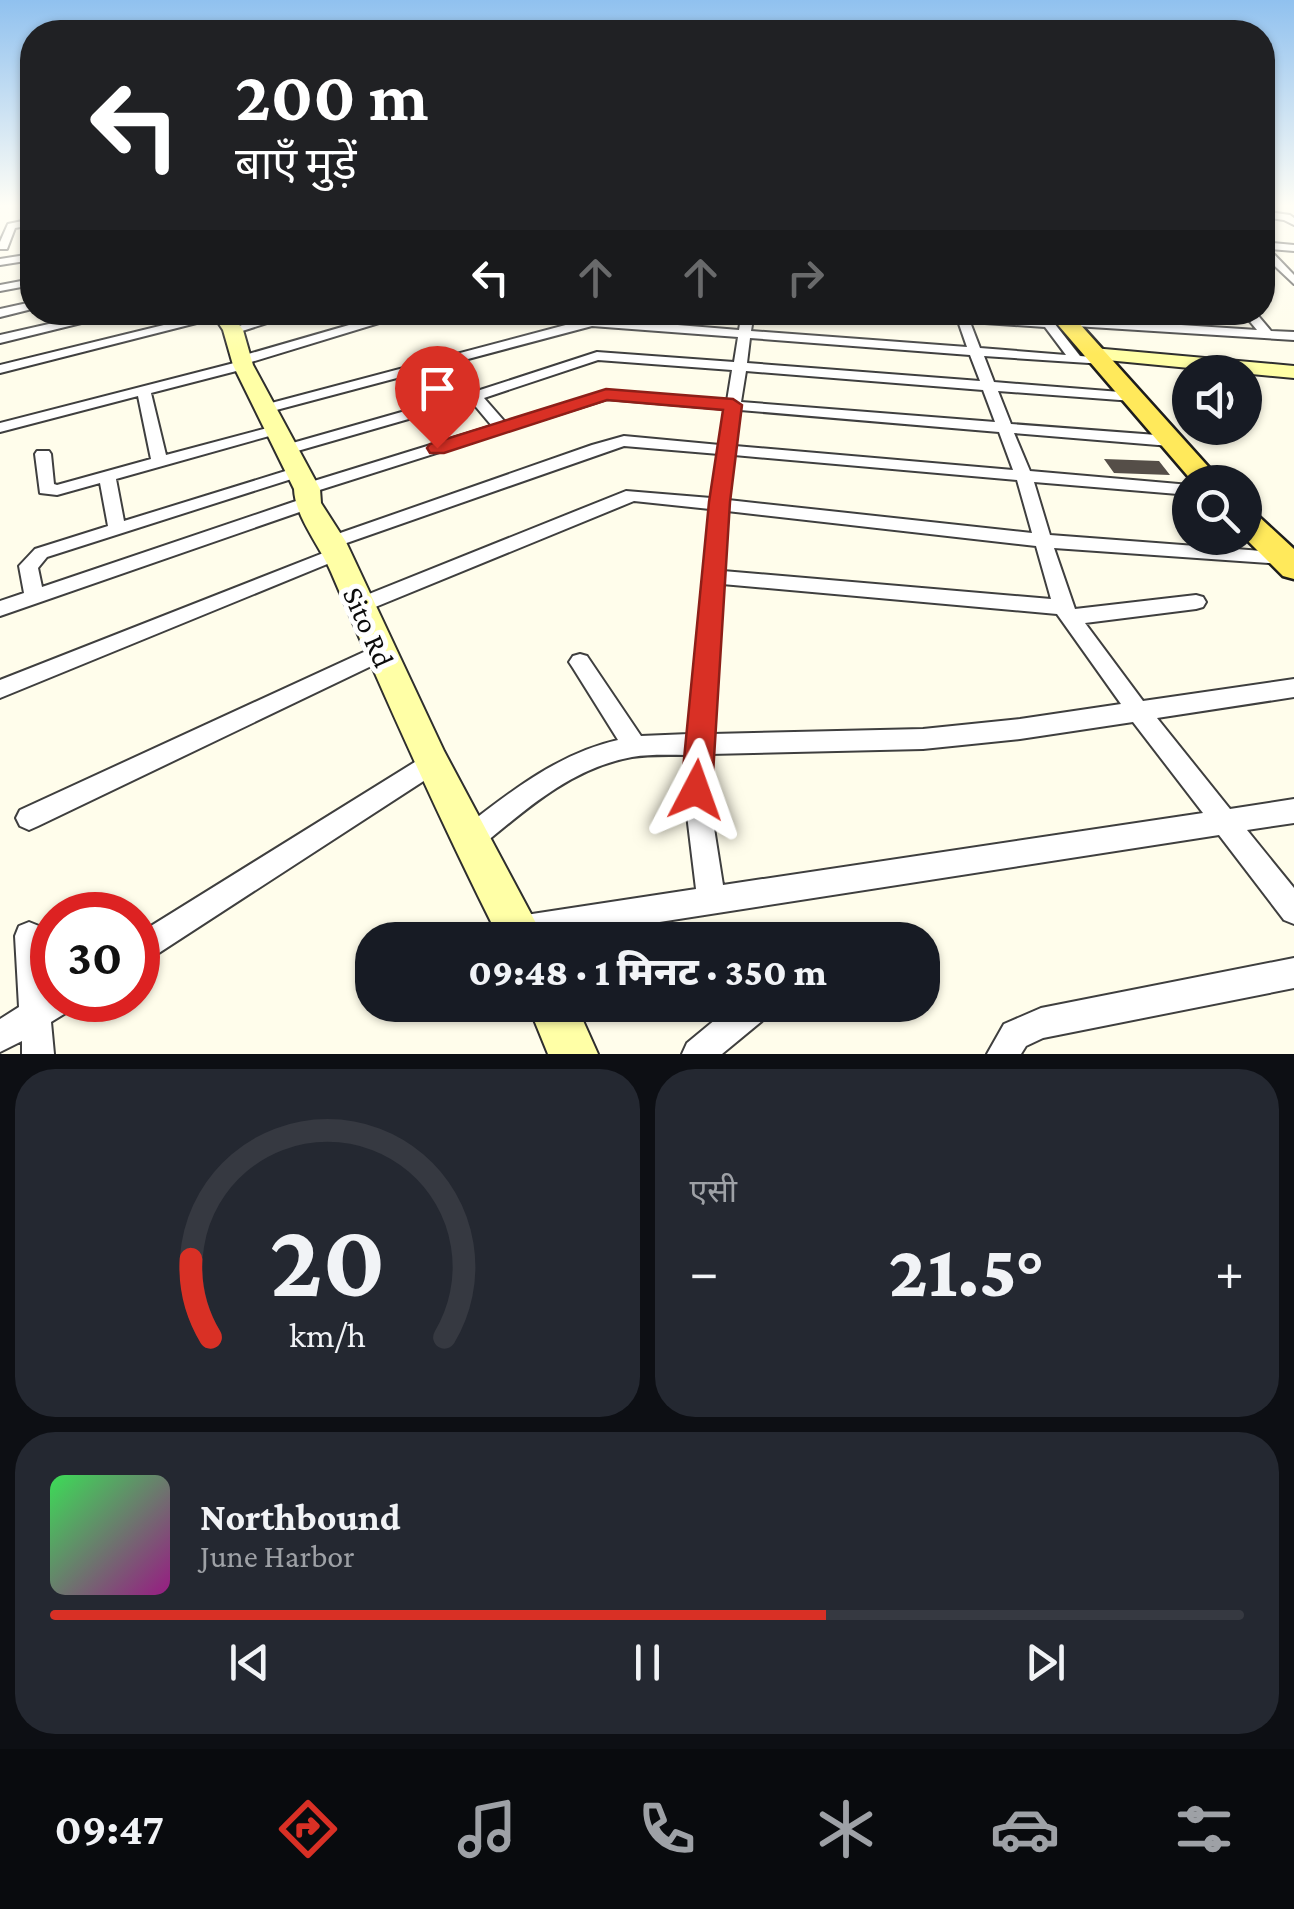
<!DOCTYPE html>
<html lang="hi">
<meta charset="utf-8">
<style>
:root{--surface:#171b24;--page:#242831;--text:#f1f3f6;--muted:#9ea1a6;--line:#363941;--accent:#d93025}
body{margin:0;font-family:"Crimson Pro","Noto Sans Devanagari",serif;background:var(--page);color:var(--text);height:100vh;display:flex;flex-direction:column;font-size:38px;white-space:nowrap}
*{box-sizing:border-box;margin:0}
p{font-size:32px;color:var(--muted)}
.icon{flex:none;width:55px;height:55px;fill:none;stroke:currentColor;stroke-width:2;stroke-linecap:round;stroke-linejoin:round}
.map{position:relative;height:1054px;overflow:hidden}
.details{display:flex;flex-direction:column;gap:15px;padding:15px;background:#0d0f14;flex:1}
.details>*{flex:none}
.hud{position:absolute;left:20px;top:20px;width:1255px;height:305px;border-radius:40px;box-shadow:0 2px 8px #0004;background:#202124;color:#fff;overflow:hidden}
.fabs{position:absolute;left:1172px;top:355px;display:grid;gap:20px}
.fabs a{display:grid;place-items:center;width:90px;height:90px;border-radius:50%;background:var(--surface);box-shadow:0 2px 8px #0004;font-size:50px}
.speed{position:absolute;left:30px;top:892px;display:flex;gap:20px;font-size:50px;font-weight:700;text-align:center}
.speed>*{display:grid;place-content:center;width:130px;height:130px;border-radius:50%;background:var(--surface);box-shadow:0 2px 8px #0004;line-height:1}
.speed .limit{border:15px solid #d22;background:#fff;color:#111}
.pin{position:absolute;display:grid;place-items:center;width:85px;height:85px;color:#fff;margin:-102px -42px;border-radius:50% 50% 50% 0;rotate:-45deg;box-shadow:0 0 10px #0007}
.pin .icon{rotate:45deg}
.me{position:absolute;width:110px;margin:-55px;rotate:4deg;stroke-linejoin:round;filter:drop-shadow(0 0 8px #0008)}
.turn{display:flex;align-items:center;gap:35px;height:210px;padding:0 50px;font-size:45px}
.turn .icon{width:130px;height:130px;stroke-width:2.5}
.turn b{display:block;font-size:70px;line-height:85px}
.lanes{display:flex;align-items:center;height:95px;padding:0 50px;background:#0003;justify-content:center;gap:50px;direction:ltr}
.lanes .off{opacity:.35}
.big{font-size:75px;font-weight:800;line-height:1.1}
.details .tile{flex:1;display:flex;flex-direction:column;justify-content:center;gap:15px;min-width:0;padding:0 35px;border-radius:40px;background:var(--page)}
.details .dial{align-items:center;gap:0}
.dial svg{height:260px;overflow:visible;fill:none;stroke:var(--line);stroke-width:7;stroke-linecap:round;text-anchor:middle}
.dial text{fill:var(--text);stroke:none}
.song{display:flex;align-items:center;gap:30px}
.cover{width:120px;height:120px;border-radius:15px;background:linear-gradient(135deg,hsl(130 70% 55%),hsl(310 70% 35%))}
.played{height:10px;border-radius:5px;background:linear-gradient(90deg,var(--accent) 65%,var(--line) 65%)}
.keys{display:flex;justify-content:space-around;direction:ltr}
.heat{display:flex;justify-content:space-between;align-items:center;font-size:55px;direction:ltr}
.details .tiles{flex:1;display:grid;gap:15px;grid-template-columns:1fr 1fr}
.tile:last-child{grid-column:span 2}
.trip{position:absolute;left:355px;top:922px;width:585px;height:100px;border-radius:40px;background:var(--surface);box-shadow:0 2px 8px #0004;font-weight:800;line-height:100px;text-align:center}
.dock{display:flex;height:160px;justify-content:space-around;align-items:center;background:#090b0e;color:var(--muted)}
.dock .icon{width:70px;height:70px}
.dock .current{color:var(--accent)}
.dock b{font-size:45px;color:var(--text)}
.map>svg:first-child{display:block}
</style>
<div class="map">
<svg width="1294" height="1054" viewBox="0 0 1294 1054">
<rect width="100%" height="100%" fill="#fffdeb"/>
<path fill="#554e48" d="M1104,459l55,2 11,14 -56,-2z"/>
<g fill="none" stroke-linecap="round" stroke-linejoin="round">
<defs>
<path id="minor" d="M1262,211l28,4 4,3v7l-10,-5 -22,-3z
M32,219v6l-17,3 -8,21h-7v-7l8,-18z
M1262,242l32,3v6l-25,-2 25,26v9l-32,-30z
M32,254v6l-32,5v-6z
M32,279v6l-32,6v-6z
M32,302v7l-32,8v-8z
M102,312h24l-126,31v-8z
M217,312l11,3 -228,58v-8z
M280,312h21l-68,22 -6,-4z
M394,312h21l-167,51v5l-97,25 15,62 109,-29 7,4 -2,3 -164,46 8,42 168,-52 6,-2 8,5 -2,3 -257,82 -9,11 4,19 260,-88h12l2,4 -2,4 -314,109v-15l24,-8 -5,-27 16,-17 73,-23 -8,-43 -43,12 -17,-2 -5,-39 2,-3h12l2,3 3,30 3,1 94,-26 -13,-63 -138,36v-9l238,-61v-5z
M742,312h12l-3,19 216,16 -9,-26 -82,-5 -6,-4h96l73,8v-6h8l33,42 24,2v6l-120,-8 10,26 139,11 7,4 -7,4 -135,-10 13,33 159,12 8,5 -8,5 -156,-13 16,38 160,14v10l-156,-13 16,53 239,18 3,5 -3,5 -6,1 -229,-16 21,61 121,-14 7,2 3,5 -3,5 -7,2 -111,14 58,78 151,-22v18l-137,21 73,91 64,-10v24l-47,7 47,58v36l-10,-4 -65,-85 -675,105h-35l-4,-10 4,-10 10,-4 177,-27 -12,-99 3,-35c-18,0 -37,-1 -55,2 -61,11 -107,53 -153,91l-9,4 -9,-4 -4,-9 4,-9c49,-38 96,-76 157,-90l-45,-72 -4,-6 4,-6 7,-2 7,2 54,80 48,-2 21,-225 -76,-8 -266,109h-14l-3,-5 3,-5 272,-109 85,7 8,-44 -95,-8 -286,100 -6,2 -9,-6 3,-4 266,-93 32,-9 96,9 6,-36 -119,-10 -300,95 -6,-1 -2,-4 2,-4 191,-59 -21,-25 -184,53 -8,-5 3,-3 183,-52 -23,-28 -177,47 -7,-4 2,-3 332,-88 147,12zM970,322l75,5 21,28 -86,-7zM592,326l146,11 -4,25 -137,-10 -120,39 -24,-28zM750,338l220,17 10,26 -233,-18zM598,360l134,10 -5,31 -121,-10 -101,31 -21,-24zM746,371l237,19 12,32 -254,-20zM740,410l259,22 14,38 -278,-24zM734,455l283,25 15,53 -304,-33zM727,511l309,35 15,53 -328,-28zM722,584l335,30 64,90 -101,15 -97,10 -211,5zM1133,722l70,91 -480,72 -15,-95 2,-36 213,-5 97,-10z
M1242,312h13l16,19 23,1v8l-219,-14 -6,-4 6,-4 182,12z
M336,548l9,6 -3,4 -342,140v-18z
M379,645l7,2 3,6 -3,6 -348,167 -9,4 -9,-4 -4,-8 4,-8z
M431,752l8,3 4,8 -4,8 -291,189 -10,4v-30z
M29,922l10,4 4,10 5,53 4,-2v13h21l-4,11 -18,11 3,32h-32v-13l-22,11v-33l19,-12 -4,-71 4,-10z
M1294,958v30l-251,50 -17,8 -5,8h-34l17,-30 37,-16z
M733,1005h39l-4,11 -46,38h-40l5,-11z"/>
<path id="secondary" d="M211,312h19l13,18 10,35 67,124 1,14 25,39 98,209 101,189h-45c-61,-121 -116,-244 -169,-368 -11,-26 -36,-55 -37,-83l-61,-124 -10,-35z
M1093,348l201,18v12l-208,-20v-8z
M528,1005h48l22,49h-50z"/>
<path id="primary" d="M1047,312h22l153,170h-29z
M1245,510l10,3 39,36v30l-11,-3 -38,-38z"/>
</defs>
<use href="#minor" stroke="#3f3f3f" stroke-width="4"/>
<use href="#secondary" stroke="#2e2e2e" stroke-width="4"/>
<use href="#primary" stroke="#1d1d1d" stroke-width="5"/>
<use href="#minor" fill="#fff" fill-rule="evenodd"/>
<use href="#secondary" fill="#ffffa6" fill-rule="evenodd"/>
<use href="#primary" fill="#ffe95b" fill-rule="evenodd"/>
</g>
<linearGradient id="sky" x2="0" y2="1"><stop stop-color="#90c1ef"/><stop offset="0.58" stop-color="#fffef6"/><stop offset="1" stop-color="#fffef6" stop-opacity="0"/></linearGradient>
<rect width="1294" height="354" fill="url(#sky)"/>
<path fill="#d93025" stroke="#8d1f18" stroke-width="2.5" d="M606,389l127,10 9,6 -12,97 -18,288 -4,10 -12,5 -11,-5 -4,-10 28,-288 14,-92 -116,-10 -163,53h-14l-3,-5 3,-4z"/>
<g text-anchor="middle" dominant-baseline="central" stroke-width="10" stroke-linejoin="round" paint-order="stroke">
<g font-size="30" fill="#0c0c0c" stroke="#fff">
<text transform="translate(369 627) rotate(66)">Sito Rd</text>
</g>
</g>
</svg>
<div class="fabs">
<a><svg class="icon" aria-label="sound" viewBox="0 0 24 24"><path d="M4 9h4l5-4v14l-5-4H4zM17 9q2 3 0 6"/></svg></a>
<a><svg class="icon" aria-label="search" viewBox="0 0 24 24"><circle cx="10" cy="10" r="6"/><path d="M15 15l6 6"/></svg></a>
</div>
<div class="speed"><div class="limit">30</div></div>
<div class="pin" style="left:437px;top:448px;background:#d93025"><svg class="icon" aria-label="arrive" viewBox="0 0 24 24"><path d="M6 21V4h12l-3 4 3 4H6"/></svg></div>
<svg class="me" style="left:696px;top:790px" viewBox="-20 -20 40 40"><path d="M0-17L14 15 0 8-14 15z" fill="#d93025" stroke="#fff" stroke-width="4"/></svg>
<div class="trip">09:48 · 1 मिनट · 350 m</div>
<div class="hud">
<div class="turn"><svg class="icon" aria-label="left" viewBox="0 0 24 24"><path d="M17 20v-9H6M10 6l-5 5 5 5"/></svg><div><b>200 m</b>बाएँ मुड़ें</div></div>
<div class="lanes"><svg class="icon" aria-label="left" viewBox="0 0 24 24"><path d="M17 20v-9H6M10 6l-5 5 5 5"/></svg><svg class="icon off" aria-label="ahead" viewBox="0 0 24 24"><path d="M12 20V5M6 11l6-6 6 6"/></svg><svg class="icon off" aria-label="ahead" viewBox="0 0 24 24"><path d="M12 20V5M6 11l6-6 6 6"/></svg><svg class="icon off" aria-label="right" viewBox="0 0 24 24"><path d="M7 20v-9h11M14 6l5 5-5 5"/></svg></div>
</div>
</div>
<section class="details">
<div class="tiles">
<div class="tile dial"><svg viewBox="0 0 100 80">
<path d="M14 69A42 42 0 1 1 86 69"/>
<path d="M14 69A42 42 0 0 1 8 45" stroke="#d93025"/>
<text x="50" y="56" font-size="32" font-weight="700">20</text>
<text x="50" y="72" font-size="11">km/h</text>
</svg></div>
<div class="tile"><p>एसी</p>
<div class="heat"><a>−</a><b class="big">21.5°</b><a>+</a></div>
</div>
<div class="tile">
<div class="song"><i class="cover"></i><div><b>Northbound</b><p>June Harbor</p></div></div>
<div class="played"></div>
<div class="keys"><svg class="icon" aria-label="previous" viewBox="0 0 24 24"><path d="M18 5L8 12l10 7zM5 5v14"/></svg><svg class="icon" aria-label="pause" viewBox="0 0 24 24"><path d="M8 5v14M16 5v14"/></svg><svg class="icon" aria-label="next" viewBox="0 0 24 24"><path d="M6 5l10 7-10 7zM19 5v14"/></svg></div>
</div>
</div>
</section>
<nav class="dock">
<b>09:47</b>
<svg class="icon current" aria-label="directions" viewBox="0 0 24 24"><path d="M12 3l9 9-9 9-9-9zM9 14v-3h6M13 9l2 2-2 2"/></svg>
<svg class="icon" aria-label="music" viewBox="0 0 24 24"><path d="M9 18V5l10-2v13"/><circle cx="6" cy="18" r="3"/><circle cx="16" cy="16" r="3"/></svg>
<svg class="icon" aria-label="phone" viewBox="0 0 24 24"><path d="M5 4h4l2 5-3 2q2 4 5 5l2-3 5 2v4C11 20 4 13 5 4z"/></svg>
<svg class="icon" aria-label="climate" viewBox="0 0 24 24"><path d="M12 3v18M4 7l16 10M4 17L20 7"/></svg>
<svg class="icon" aria-label="car" viewBox="0 0 24 24"><path d="M5 17H2v-5l4-1 3-4h7l3 4 3 1v5h-3M9 17h6M6 11h13"/><circle cx="7" cy="17" r="2"/><circle cx="17" cy="17" r="2"/></svg>
<svg class="icon" aria-label="filters" viewBox="0 0 24 24"><path d="M4 7h16M4 17h16"/><circle cx="9" cy="7" r="2"/><circle cx="15" cy="17" r="2"/></svg>
</nav>
